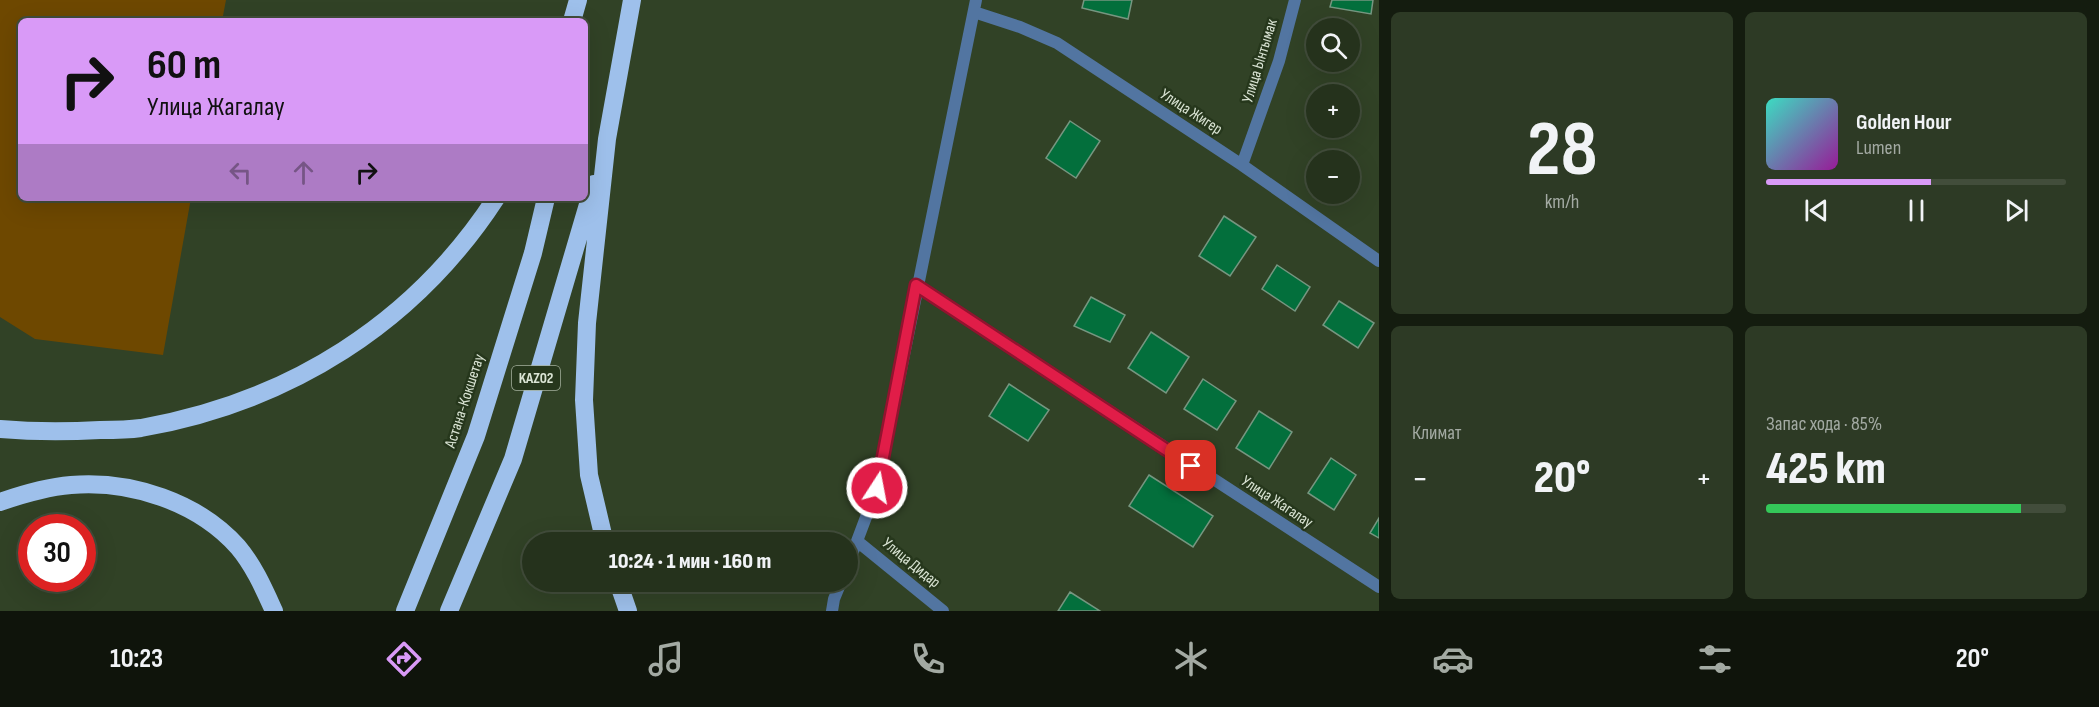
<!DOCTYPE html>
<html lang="ru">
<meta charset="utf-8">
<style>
:root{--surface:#25321c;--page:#2d3a25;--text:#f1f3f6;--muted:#a3aaa3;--line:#424d3b;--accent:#d99af7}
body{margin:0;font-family:"Sofia Sans Condensed",sans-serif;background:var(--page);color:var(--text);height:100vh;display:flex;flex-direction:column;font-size:22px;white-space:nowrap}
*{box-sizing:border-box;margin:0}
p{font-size:20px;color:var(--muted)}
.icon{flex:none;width:33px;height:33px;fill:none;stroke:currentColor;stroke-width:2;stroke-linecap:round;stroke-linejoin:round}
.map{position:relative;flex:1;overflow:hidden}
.side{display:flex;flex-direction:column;gap:12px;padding:12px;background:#141c0f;width:720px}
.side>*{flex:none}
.hud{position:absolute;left:18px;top:18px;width:570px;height:183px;border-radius:9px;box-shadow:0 6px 24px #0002,0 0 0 2px var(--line);background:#d99af7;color:#111;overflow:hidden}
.buttons{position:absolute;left:1306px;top:18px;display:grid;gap:12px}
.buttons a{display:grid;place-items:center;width:54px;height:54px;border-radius:50%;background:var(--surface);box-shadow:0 6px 24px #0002,0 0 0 2px var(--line);font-size:30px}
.speed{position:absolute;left:18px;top:514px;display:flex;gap:12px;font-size:30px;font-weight:700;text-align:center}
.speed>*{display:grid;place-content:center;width:78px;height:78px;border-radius:50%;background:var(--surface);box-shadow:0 6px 24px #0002,0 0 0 2px var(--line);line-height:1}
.speed .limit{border:9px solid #d22;background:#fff;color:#111}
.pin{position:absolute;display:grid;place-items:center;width:51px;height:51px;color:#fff;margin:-26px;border-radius:12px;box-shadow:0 3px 9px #0006}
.me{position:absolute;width:66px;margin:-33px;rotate:11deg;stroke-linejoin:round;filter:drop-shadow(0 0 4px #0008)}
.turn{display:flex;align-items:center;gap:21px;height:126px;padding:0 30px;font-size:27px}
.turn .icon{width:78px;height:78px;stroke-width:2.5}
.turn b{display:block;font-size:42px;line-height:51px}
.lanes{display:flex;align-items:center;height:57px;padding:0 30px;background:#0003;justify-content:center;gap:30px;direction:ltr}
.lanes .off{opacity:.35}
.big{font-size:45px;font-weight:800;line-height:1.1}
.side .tile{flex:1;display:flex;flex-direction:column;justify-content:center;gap:9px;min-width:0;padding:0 21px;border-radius:9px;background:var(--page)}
.side .dial{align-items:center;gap:0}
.dial b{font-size:78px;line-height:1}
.song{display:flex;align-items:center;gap:18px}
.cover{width:72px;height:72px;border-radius:9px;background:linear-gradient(135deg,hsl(170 70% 55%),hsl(300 70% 35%))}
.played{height:6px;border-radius:3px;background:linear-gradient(90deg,var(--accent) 55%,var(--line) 55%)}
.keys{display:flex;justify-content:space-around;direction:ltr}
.heat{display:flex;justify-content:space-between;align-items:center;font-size:33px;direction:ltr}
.charge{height:9px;border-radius:4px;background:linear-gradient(90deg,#34c759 85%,var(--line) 0)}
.side .tiles{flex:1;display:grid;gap:12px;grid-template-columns:repeat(2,1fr)}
.trip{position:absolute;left:522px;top:532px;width:336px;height:60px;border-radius:30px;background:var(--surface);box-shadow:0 6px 24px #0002,0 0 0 2px var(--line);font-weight:800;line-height:60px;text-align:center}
.menu{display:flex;height:96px;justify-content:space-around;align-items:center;background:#0f140b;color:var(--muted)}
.menu .icon{width:42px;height:42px}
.menu .selected{color:var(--accent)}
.menu b{font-size:27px;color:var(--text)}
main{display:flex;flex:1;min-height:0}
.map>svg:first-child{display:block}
</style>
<main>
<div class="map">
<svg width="1379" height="611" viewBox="0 0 1379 611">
<rect width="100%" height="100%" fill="#314226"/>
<path fill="#6e4800" d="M0,0h226l-4,21h-201v177h170l-28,157 -128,-16 -35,-22z"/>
<path fill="#036f3c" stroke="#769680" stroke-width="1.5" d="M1084,0h48l-4,19 -46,-11z
M1332,0h41l-2,14 -41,-7z
M1070,121l30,20 -24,37 -30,-20z
M1224,216l32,21 -26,39 -31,-20z
M1277,265l33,22 -15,24 -33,-22z
M1091,297l34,18 -15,27 -36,-16z
M1339,301l35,22 -16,25 -35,-23z
M1151,332l38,25 -23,36 -38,-25z
M1203,379l33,22 -19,29 -33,-21z
M1009,384l40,26 -21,31 -39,-25z
M1259,411l33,21 -23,37 -33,-21z
M1331,458l25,17 -22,35 -26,-17z
M1149,475l64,41 -20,31 -64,-41z
M1379,518v20l-9,-5z
M1070,592l30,19h-42z"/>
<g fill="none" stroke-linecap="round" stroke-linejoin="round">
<path stroke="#5275a1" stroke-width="12" d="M974,12l46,15 37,16 185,122 137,96
M1242,165l37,-104 16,-61
M916,285l463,302
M857,541l86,70
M848,565l29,-77 99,-488
M832,611l2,-12 7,-17"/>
<path stroke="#9ec0eb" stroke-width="18" d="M572,21l6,-21
M0,429c34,3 66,3 100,1 13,0 27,0 41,-2 148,-26 273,-104 355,-230
M0,502c23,-8 47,-15 71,-17 60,-5 127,17 167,62 16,19 26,42 36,64
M605,543l-16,-68 -5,-75 3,-77 20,-184 25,-139
M618,582l10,29
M405,611l71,-175 57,-183 13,-55
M449,611l64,-152 81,-275"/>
</g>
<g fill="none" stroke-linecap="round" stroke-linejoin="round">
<defs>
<path id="route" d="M877,488l39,-203 275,181"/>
</defs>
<use href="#route" stroke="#92132f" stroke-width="15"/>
<use href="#route" stroke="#e11d48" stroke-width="10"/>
</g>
<g text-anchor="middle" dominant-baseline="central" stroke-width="5" stroke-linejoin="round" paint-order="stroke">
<rect fill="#26371c" stroke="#a4b09d" stroke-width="1.5" x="512" y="366" width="48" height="24" rx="4.5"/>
<g font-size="15" font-weight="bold" fill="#dae4d4">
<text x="536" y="378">KАZ02</text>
</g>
<g font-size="16" fill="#dae4d4" stroke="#26371c">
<text transform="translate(1260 61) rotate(-73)">Улица Ынтымак</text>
<text transform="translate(1191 112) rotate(33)">Улица Жигер</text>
<text transform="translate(465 401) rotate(-72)">Астана-Кокшетау</text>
<text transform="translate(1277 502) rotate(33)">Улица Жагалау</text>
<text transform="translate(911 563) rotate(39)">Улица Дидар</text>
</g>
</g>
</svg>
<div class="buttons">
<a><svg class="icon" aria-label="search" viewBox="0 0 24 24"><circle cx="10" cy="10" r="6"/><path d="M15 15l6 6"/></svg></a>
<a>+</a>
<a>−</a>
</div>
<div class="speed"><div class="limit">30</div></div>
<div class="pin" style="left:1191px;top:466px;background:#d93025"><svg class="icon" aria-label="arrive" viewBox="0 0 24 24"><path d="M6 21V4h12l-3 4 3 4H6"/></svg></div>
<svg class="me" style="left:877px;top:488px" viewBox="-20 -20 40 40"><circle r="17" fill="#e11d48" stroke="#fff" stroke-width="3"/><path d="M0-11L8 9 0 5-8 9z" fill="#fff"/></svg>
<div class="trip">10:24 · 1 мин · 160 m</div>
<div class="hud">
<div class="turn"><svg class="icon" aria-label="right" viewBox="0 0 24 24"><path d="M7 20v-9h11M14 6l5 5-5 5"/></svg><div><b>60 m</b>Улица Жагалау</div></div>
<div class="lanes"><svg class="icon off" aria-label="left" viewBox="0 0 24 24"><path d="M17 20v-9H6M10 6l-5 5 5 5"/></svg><svg class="icon off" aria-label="ahead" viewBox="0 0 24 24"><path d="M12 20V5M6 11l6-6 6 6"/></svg><svg class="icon" aria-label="right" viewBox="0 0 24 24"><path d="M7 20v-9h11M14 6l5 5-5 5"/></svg></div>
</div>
</div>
<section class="side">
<div class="tiles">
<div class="tile dial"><b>28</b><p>km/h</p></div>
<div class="tile">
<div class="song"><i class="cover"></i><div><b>Golden Hour</b><p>Lumen</p></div></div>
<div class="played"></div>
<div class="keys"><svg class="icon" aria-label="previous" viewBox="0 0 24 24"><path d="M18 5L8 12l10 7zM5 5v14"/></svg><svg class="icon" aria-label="pause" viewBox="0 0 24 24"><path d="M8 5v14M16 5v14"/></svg><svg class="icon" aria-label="next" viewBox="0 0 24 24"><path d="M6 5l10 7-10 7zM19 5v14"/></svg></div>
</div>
<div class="tile"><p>Климат</p>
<div class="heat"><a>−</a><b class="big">20°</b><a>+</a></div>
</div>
<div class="tile"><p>Запас хода · 85%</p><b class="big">425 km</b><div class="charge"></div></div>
</div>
</section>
</main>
<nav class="menu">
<b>10:23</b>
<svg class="icon selected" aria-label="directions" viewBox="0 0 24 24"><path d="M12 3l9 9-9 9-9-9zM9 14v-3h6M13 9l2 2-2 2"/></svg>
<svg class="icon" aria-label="music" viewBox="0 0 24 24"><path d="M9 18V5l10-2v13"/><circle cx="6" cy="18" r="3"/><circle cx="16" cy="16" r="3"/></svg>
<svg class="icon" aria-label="phone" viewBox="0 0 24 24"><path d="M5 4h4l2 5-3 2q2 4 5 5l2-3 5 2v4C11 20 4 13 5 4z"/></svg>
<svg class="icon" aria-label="climate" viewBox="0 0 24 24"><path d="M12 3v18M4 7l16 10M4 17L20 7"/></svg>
<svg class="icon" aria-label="car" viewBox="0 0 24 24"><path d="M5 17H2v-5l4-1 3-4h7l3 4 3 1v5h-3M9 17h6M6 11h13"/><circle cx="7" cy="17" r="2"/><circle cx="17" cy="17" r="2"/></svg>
<svg class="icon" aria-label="filters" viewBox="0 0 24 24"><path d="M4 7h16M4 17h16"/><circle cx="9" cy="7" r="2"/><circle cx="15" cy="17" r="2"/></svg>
<b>20°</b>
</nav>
